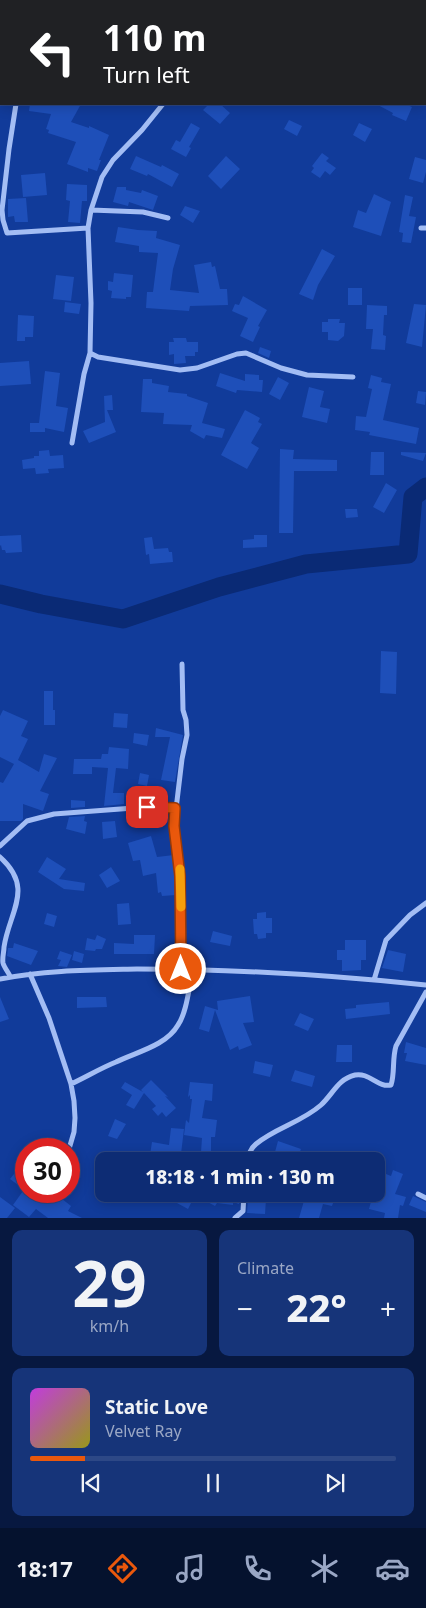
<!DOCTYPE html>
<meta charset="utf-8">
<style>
:root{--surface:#0d2c74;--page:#163479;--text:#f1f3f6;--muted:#9aa7c5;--line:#2d4886;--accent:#ea580c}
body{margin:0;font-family:"Noto Sans",sans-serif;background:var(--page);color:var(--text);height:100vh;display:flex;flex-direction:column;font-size:19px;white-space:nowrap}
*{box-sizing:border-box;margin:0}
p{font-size:16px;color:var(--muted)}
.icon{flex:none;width:28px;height:28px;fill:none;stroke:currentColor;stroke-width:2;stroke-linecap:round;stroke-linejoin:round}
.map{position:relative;height:1218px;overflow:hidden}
.details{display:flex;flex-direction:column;gap:12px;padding:12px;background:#071840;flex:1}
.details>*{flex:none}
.top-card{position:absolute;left:0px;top:0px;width:426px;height:105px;box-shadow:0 2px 12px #0003,0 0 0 1px var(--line);background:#202124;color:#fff;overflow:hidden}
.speed{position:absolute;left:15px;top:1138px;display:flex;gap:10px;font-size:25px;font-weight:700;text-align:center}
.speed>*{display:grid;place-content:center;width:65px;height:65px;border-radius:50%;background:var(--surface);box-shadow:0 2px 12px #0003,0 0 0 1px var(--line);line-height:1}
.speed .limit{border:8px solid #d22;background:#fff;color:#111}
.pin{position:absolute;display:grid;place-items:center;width:42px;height:42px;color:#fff;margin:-21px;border-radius:10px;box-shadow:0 2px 8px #0006}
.me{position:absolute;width:55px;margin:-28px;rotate:0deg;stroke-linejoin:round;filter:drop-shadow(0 0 4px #0008)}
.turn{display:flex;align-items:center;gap:18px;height:105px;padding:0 20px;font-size:22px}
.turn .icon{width:65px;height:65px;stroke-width:2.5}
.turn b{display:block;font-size:35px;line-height:42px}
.big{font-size:38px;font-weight:800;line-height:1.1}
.details .card{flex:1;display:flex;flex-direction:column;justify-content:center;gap:8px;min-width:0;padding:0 18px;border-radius:10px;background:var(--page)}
.details .dial{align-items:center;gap:0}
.dial b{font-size:65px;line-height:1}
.song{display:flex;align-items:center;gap:15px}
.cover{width:60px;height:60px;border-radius:8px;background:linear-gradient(135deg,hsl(290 70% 55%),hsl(60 70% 35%))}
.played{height:5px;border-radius:2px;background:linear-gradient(90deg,var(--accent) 15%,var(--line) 15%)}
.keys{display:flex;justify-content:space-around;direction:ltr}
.heat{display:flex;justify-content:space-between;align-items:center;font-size:28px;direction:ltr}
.details .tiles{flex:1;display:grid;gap:12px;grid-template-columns:1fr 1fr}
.card:last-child{grid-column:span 2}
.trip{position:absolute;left:95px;top:1152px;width:290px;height:50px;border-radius:10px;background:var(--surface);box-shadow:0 2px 12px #0003,0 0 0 1px var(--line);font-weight:800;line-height:50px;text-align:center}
.menu{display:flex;height:80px;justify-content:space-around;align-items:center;background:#05122e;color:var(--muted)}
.menu .icon{width:35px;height:35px}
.menu .active{color:var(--accent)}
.menu b{font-size:22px;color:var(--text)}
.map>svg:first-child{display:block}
</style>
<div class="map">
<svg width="426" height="1218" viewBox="0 0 426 1218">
<rect width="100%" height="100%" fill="#113b9a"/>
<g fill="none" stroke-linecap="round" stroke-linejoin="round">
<path stroke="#0a2a75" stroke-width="19" d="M0,594l41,10 82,15 96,-32 87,-23 102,-10 5,-57 13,-10"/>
</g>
<path fill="#1e4fb9" d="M30,104h51l-10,18 18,6v-2l20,9 -10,25h2l-4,11 -9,-3v4l-21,-8 9,-22 -28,-9 1,-3 -3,-1 5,-15 -22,-3z
M209,104h11l10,9 -10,11 -17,-14z
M376,104h29l7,3 -6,14 -14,-6 1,-2z
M289,120l13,6 -5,10 -13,-7z
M191,123l9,5 -11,19 2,1 -5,9 -15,-8 5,-9 4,2z
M359,123l13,6 -7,13 -12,-7z
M322,153l7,5 -3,3 10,7 -6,7 -5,-4 -5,7 -9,-6 3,-4 -2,-2z
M136,156l25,11 1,-2 17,9 -7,13 -24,-13 -1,2 -17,-7z
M226,156l14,13 -19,20 -13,-13z
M415,157l11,3v12l-3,11 -14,-4z
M45,173l2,22 -24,2 -2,-22z
M67,184l20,1v16h-5l-2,22 -12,-1 2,-21 -4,-1z
M117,187h9v3l15,3 1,-3 16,6 -5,14 -24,-8 -1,4 -15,-4z
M374,194l17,8 -10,34 -28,-9 5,-17 8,3z
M405,195l8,2 -4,19 7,1 -5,26 -9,-1 1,-9 -4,-1z
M26,198l2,24h-13l-1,-6 -6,1v-18z
M185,206l15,5 -7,12 -13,-8z
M118,227l20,3 19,1 -1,7 24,7 -7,24 -3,21 29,3 -5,-28 17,-3 1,5 3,-1 5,23h7l1,16 -38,1 -1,5 -43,-3 1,-16h6l5,-39 -19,-1v-6l-24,-4z
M322,249l13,7 -17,29 -5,15 -14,-6z
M114,273l19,2 -2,22h-5v2l-15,-1 1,-7 -4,-1v-9l5,1z
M56,275l18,2 -3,24 -18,-2z
M348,288h14v17h-14z
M243,296l24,14 -9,16 2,1 -7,15 -13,-6 8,-18 -16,-7 3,-7 4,1z
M65,302l16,2 -2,10 -15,-2z
M414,304l12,1 -4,42 -16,-4z
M367,305l20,1v9h-3l-1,20 3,1 -1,14 -14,-1 2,-20h-7z
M18,315l16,1 -1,21h-8v4h-8z
M328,319h12l-1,4h6l-1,13 -6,5 -10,-1v-8h-6v-10h6z
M173,338h13l1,4h11v10h-3v4h-10l1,7 -12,1v-10l-5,1v-13h5z
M260,347l11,4 -2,7 -11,-5z
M29,361l2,23 -31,2v-23z
M45,371l15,2 -4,33 12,2 -4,24 -19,-4v4h-15v-9h9z
M220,373l25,8v-7l14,1v5h4l-1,12 -25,-2 -1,3 -20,-7z
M371,375l11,3 -1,4 10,2 -8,36 36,8 -3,16 -47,-9 1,-3 -15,-2 1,-14 10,1 6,-28 -4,-1z
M278,377l11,6 -9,17 -11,-6z
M143,379h9v4l17,3 -1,6 19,2v2l21,7 -6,20 23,6 -3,9 -16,-3 -2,4 -14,-8 2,-6 -29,-1 1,-11 -23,-1z
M309,387l15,4 -4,16 10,2 -3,14 -25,-6z
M418,391l8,1 -1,13 -9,-2z
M112,395l1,15h-6l9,22 -27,11 -6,-12 22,-9 -1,-26z
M245,410l15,8 -2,4 4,2 -11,19 8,5 -12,21 -26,-14z
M280,449l14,1 -1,9 44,1v11h-43l-1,62h-14z
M49,450l1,6 13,-1 1,13 -16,1 1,4 -13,1 -1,-6 -12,1 -1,-9 12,-2v-2h5v-5z
M371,452h13v23h-14z
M401,452l25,1 -3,8 -22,-6z
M386,483l11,7 -13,23 -11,-6z
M345,509h12l1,8 -12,1z
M21,535l1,17 -16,1 -1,-3h-3l-1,-5 -1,1v-10z
M254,535h13v12l-24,1v-8l11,-1z
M152,537l2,12 14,-1 1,4h3l1,10 -23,2 -1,-10 -3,1 -2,-17z
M381,651l16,1 -1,42 -16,-1z
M44,691h9v19h2v15h-11z
M3,710l25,11 -7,15 7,3 -10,21 21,12 5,-18 13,4 -17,33 9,3 -6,17 -20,-7v15l-2,2h-21v-39l3,1 11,-19 -14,-7v-41z
M114,713l14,1 -1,14 -14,-1z
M156,728l27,7 -8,47 -14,-2 9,-43h-15z
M134,733l15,2 -2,11 -14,-3z
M109,747l20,2 -1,20 -12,-1 -3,25h11v11l-20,2 4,-38 -16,-1v7h-19l1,-15h27l1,-5h6z
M140,773l9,2 -2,11 -9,-2z
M71,800l14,1v6l-14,1z
M85,816l-1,5 3,1 -2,12 -19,-5 3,-12z
M115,821l2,16 -14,2 -1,-17z
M151,836l6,21 17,-2 3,21 -1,19 -14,1 -1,-4 -3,1 -2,-20 -13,3 -3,-16 -7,1 -5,-18z
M47,857l19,12 -7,10 26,4 -1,8 -20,-2 -26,-17z
M111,867l9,14 -13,7 -8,-13z
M129,903l2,21 -13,1 -1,-21z
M266,912v6h6v15h-6v5l-8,1 -1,-5h-3l-1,-15h4v-6z
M47,913l10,3 -3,11 -10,-3z
M213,931l19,5 -2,10 -20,-4z
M97,935l9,4 -4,10h-6l-1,2 -10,-1 2,-12 8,2z
M134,935h21l-1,19h-40v-11l20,1z
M345,940h21v20h-5v10l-19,1v-11h-5v-10h8z
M14,943l24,8 -7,14 -24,-9 1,-8h5z
M388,950l18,4 -3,18 -21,-4z
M60,951l12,4 -5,12 -9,-1 3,-6 -4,-1z
M74,951l10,3 -2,9 -10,-3z
M250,996l4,26 -11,1 9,22 -13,5 -1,-4 -8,4 -15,-40 -6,22 -10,-3 6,-23 13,4 -1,-9z
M0,997l9,22 -9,3z
M77,997h29l1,10 -30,1z
M389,1002l1,12 -44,5 -1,-10 11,-1v-3z
M300,1013l14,6 -6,12 -14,-6z
M406,1042l20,6v17l-21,-4 2,-8h-3z
M337,1045h15v17h-16z
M255,1061l18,4 -3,12 -17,-4z
M295,1070l20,6 -3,11 -21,-6z
M151,1080l17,17 -3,-1 11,12 -10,9 -4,-5 -4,4 -6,-7 4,-3 -12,-13 -10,16 -8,-4 6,-10 -11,-7 4,-6 18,10 -2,-2z
M190,1082l23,2 -1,17 -7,-1 -3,18 15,2 -2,17h-4v15h-10l1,-14 -18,-3 2,-15 3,3 3,-24h-2v-4l-2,2z
M115,1119l11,5 -9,15 -9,-3z
M171,1128l13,1 -3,25 -6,-1 -1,5 -24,-3 2,-13 17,3z
M278,1141l23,8 -4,11 -22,-8z
M18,1169l8,6v16h26l19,15 -3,5 14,7h-34l-12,-9 -7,8 -16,-12 10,-14h3l-16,-12z
M393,1170l10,4 -8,20 11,3 -3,9 -3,-1 -2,13h-14l1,-5 -16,-4 4,-15h3v-10l5,-12 10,4z
M182,1194h58l-1,10 -6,-2v3l-16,-2 -2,3 -20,-11 -7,14 -11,-6z
M306,1194h16l13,3 -3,9 -9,-2 -4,14h-20z
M413,1196l13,6v10l-17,-7z
M0,1197l15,11 -8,10h-7z
M248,1198l18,1 -1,15 -18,-1z"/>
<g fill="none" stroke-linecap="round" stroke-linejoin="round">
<path stroke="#a3bdf4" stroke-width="5" d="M63,0l5,1
M224,0l1,1
M47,1v-1
M303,1v-1
M0,71h1
M425,95h1
M16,104l-7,45 -7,61 1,10 4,13 81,-5
M163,104l-21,26 -29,30 -11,17 -11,33 -3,18 3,75 -1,50 8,4 82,13 17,-2 40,-14 9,-1 35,15 26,7 46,2
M91,210l52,2 25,6
M421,228h5
M72,443l12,-69 6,-21
M0,846l27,-25 27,-7 93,-7 28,1
M0,857c35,31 9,55 4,90 0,5 -2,11 -1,16 1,4 5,9 7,13
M181,969v-93l-7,-50 8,-67 5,-24 -1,-15 -3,-10 -1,-46
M30,974l19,44 22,66 3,17 1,17 -1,14 -5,17
M0,979c45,-9 91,-9 137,-10 96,0 193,6 289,16
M374,980l12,-40 24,-25 16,-12
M71,1084c15,-7 30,-16 45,-22 20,-10 50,-16 62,-37 9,-13 11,-39 15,-55
M248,1161c1,-7 2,-12 8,-17 19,-16 46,-22 65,-39 12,-11 17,-26 34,-30 14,-3 23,13 36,10 4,-12 1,-26 5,-39l30,-54
M418,1194l8,4
M235,1218l8,-7 1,-17"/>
</g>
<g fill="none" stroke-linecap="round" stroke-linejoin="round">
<defs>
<path id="route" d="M147,807l28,1 -1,18 6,50 1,93"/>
</defs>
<use href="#route" stroke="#983908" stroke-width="12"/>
<use href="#route" stroke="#ea580c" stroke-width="9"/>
<path stroke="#f59e0b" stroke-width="9" d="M180,869l1,38"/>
</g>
</svg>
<div class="speed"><div class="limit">30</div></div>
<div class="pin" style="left:147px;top:807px;background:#d93025"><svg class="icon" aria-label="arrive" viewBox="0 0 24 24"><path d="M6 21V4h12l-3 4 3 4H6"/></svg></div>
<svg class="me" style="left:181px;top:969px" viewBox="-20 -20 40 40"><circle r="17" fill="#ea580c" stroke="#fff" stroke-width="3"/><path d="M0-11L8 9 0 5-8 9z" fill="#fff"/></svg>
<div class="trip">18:18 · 1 min · 130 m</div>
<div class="top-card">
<div class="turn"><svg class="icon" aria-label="left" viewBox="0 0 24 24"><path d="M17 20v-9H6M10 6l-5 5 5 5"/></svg><div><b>110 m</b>Turn left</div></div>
</div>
</div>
<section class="details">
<div class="tiles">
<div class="card dial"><b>29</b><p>km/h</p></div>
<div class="card"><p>Climate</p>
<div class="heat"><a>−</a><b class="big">22°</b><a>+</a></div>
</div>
<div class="card">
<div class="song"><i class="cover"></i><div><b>Static Love</b><p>Velvet Ray</p></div></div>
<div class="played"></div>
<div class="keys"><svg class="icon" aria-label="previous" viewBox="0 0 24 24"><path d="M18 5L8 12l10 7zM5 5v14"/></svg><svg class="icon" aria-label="pause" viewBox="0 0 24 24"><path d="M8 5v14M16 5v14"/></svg><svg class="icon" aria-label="next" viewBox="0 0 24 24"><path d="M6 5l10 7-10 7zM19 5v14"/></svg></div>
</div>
</div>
</section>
<nav class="menu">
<b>18:17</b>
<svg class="icon active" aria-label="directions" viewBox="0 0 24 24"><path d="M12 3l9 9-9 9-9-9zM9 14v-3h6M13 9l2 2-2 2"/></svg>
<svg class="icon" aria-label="music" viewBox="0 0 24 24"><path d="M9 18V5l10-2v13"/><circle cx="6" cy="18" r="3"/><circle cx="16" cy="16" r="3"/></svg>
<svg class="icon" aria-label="phone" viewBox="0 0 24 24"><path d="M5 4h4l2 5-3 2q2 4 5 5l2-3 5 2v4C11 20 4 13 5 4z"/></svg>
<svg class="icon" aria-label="climate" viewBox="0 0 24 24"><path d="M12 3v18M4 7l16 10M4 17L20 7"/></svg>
<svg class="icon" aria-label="car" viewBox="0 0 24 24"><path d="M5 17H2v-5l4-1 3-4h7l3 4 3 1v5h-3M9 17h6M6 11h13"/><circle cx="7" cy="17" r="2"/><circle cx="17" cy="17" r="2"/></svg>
</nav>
